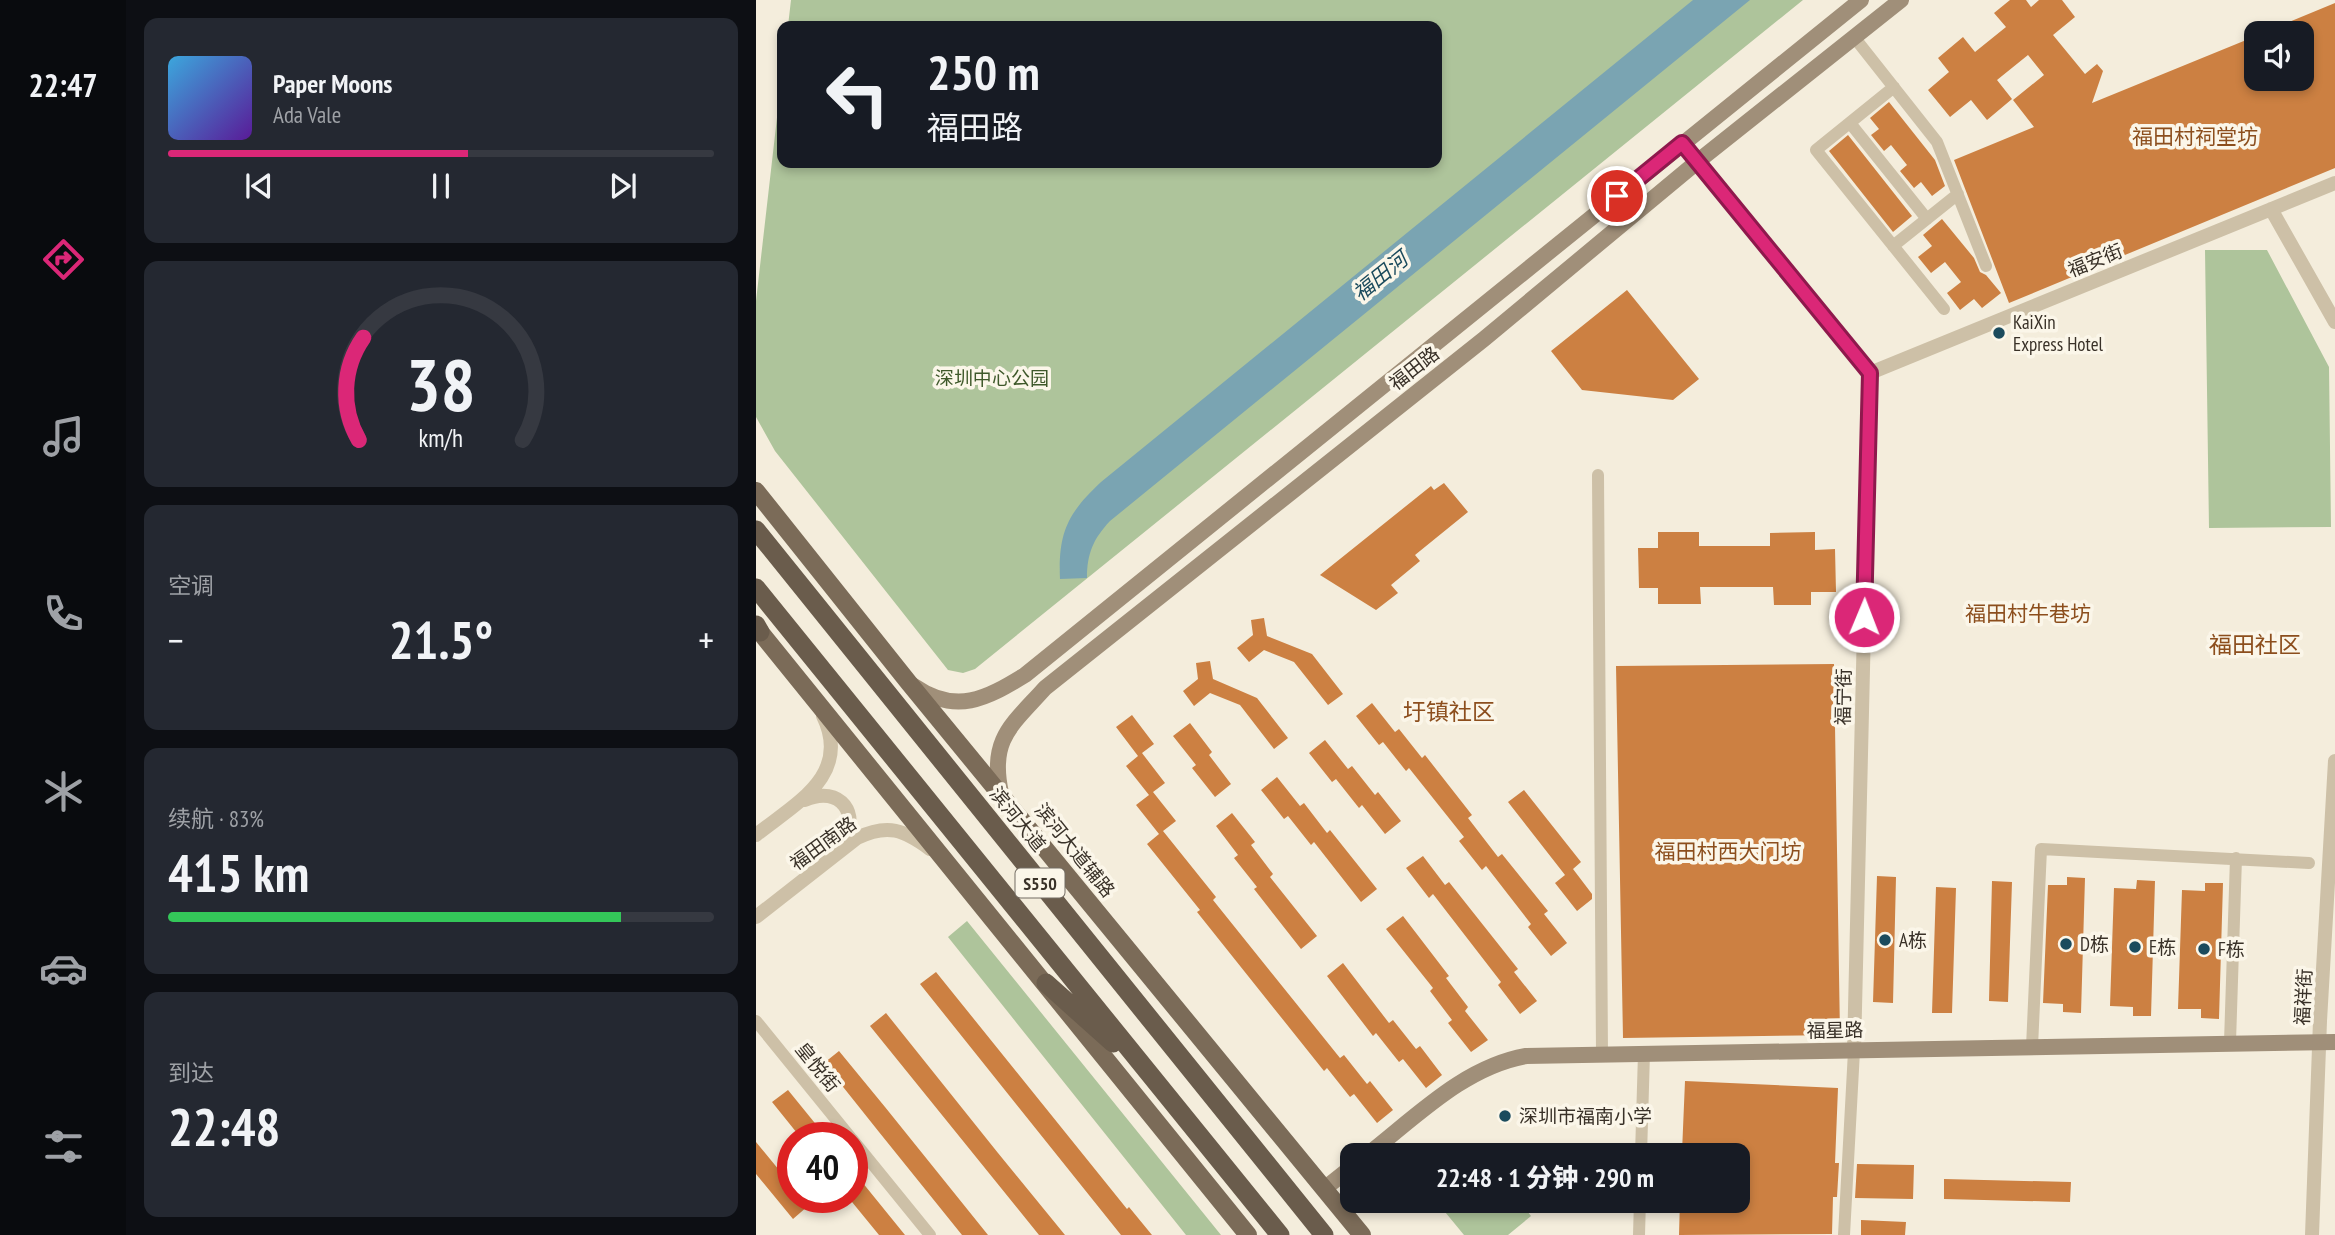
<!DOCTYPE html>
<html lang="zh">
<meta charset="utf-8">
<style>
:root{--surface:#171b24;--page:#242831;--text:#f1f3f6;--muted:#9ea1a6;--line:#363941;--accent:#db2777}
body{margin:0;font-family:"PT Sans Narrow","Noto Sans SC",sans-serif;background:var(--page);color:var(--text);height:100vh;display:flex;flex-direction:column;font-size:26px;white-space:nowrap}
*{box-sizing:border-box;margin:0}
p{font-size:23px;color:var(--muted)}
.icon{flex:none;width:38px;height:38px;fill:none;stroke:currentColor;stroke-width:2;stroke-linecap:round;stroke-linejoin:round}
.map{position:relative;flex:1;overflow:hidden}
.side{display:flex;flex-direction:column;gap:18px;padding:18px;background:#0d0f14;width:630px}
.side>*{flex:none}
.guide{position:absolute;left:21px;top:21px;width:665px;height:147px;border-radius:14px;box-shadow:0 4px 10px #0003;background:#171b24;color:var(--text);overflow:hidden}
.tools{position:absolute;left:1488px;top:21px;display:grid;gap:14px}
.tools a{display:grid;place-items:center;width:70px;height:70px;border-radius:14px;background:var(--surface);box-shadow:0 4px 10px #0003;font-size:35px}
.speed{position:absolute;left:21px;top:1122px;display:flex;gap:14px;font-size:35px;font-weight:700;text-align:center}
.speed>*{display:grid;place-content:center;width:91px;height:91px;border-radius:50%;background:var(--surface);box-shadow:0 4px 10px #0003;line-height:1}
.speed .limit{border:10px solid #d22;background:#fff;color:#111}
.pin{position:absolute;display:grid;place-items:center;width:60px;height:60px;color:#fff;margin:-30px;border:4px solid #fff;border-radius:50%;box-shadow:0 2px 7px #0007}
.me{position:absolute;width:77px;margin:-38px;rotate:1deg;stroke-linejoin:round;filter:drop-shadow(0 0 5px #0008)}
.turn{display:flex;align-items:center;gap:24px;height:147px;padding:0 35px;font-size:32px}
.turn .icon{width:91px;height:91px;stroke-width:2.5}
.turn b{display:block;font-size:49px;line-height:60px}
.big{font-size:52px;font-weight:800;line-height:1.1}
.side .card{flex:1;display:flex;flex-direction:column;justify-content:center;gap:10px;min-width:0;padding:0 24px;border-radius:14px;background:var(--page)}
.side .dial{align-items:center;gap:0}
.dial svg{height:182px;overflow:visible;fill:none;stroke:var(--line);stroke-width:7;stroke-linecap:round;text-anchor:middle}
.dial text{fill:var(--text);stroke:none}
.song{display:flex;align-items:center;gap:21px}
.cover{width:84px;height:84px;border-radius:10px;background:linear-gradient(135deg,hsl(200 70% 55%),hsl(270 70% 35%))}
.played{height:7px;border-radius:4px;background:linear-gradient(90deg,var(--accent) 55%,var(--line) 55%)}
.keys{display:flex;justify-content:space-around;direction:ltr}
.heat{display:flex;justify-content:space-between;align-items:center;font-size:38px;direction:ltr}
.charge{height:10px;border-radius:5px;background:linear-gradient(90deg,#34c759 83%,var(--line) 0)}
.trip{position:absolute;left:584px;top:1143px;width:410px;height:70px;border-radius:14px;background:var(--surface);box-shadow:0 4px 10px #0003;font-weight:800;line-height:70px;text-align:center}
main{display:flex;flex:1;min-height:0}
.dock{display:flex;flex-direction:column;width:126px;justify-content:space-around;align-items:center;background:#090b0e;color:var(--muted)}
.dock .icon{width:49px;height:49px}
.dock .active{color:var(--accent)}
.dock b{font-size:32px;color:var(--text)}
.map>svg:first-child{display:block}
</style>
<main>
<nav class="dock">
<b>22:47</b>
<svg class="icon active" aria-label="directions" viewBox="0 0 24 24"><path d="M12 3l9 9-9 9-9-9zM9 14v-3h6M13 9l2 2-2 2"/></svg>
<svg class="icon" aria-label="music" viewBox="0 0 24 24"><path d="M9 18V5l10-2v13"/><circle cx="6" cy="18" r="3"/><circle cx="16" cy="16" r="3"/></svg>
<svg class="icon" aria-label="phone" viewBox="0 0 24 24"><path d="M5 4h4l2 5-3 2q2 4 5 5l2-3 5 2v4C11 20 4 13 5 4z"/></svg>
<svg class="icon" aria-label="climate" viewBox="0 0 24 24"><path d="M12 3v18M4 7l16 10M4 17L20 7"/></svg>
<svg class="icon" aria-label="car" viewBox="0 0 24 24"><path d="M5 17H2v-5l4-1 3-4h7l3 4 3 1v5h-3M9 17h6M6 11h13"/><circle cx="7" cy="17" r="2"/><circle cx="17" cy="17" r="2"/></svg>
<svg class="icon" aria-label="filters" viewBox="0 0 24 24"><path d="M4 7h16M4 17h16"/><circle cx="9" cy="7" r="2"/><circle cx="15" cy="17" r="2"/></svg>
</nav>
<section class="side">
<div class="card">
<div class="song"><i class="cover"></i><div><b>Paper Moons</b><p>Ada Vale</p></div></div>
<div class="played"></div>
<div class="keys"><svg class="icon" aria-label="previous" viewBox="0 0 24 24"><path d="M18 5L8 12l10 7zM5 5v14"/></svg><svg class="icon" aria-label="pause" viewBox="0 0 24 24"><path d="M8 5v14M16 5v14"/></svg><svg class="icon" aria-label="next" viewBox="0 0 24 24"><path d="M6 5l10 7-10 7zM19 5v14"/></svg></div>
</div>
<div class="card dial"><svg viewBox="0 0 100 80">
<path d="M14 69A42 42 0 1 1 86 69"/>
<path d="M14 69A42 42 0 0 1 16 24" stroke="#db2777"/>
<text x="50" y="56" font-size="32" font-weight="700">38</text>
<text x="50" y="72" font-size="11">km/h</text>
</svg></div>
<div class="card"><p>空调</p>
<div class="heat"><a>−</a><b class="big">21.5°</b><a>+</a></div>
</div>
<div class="card"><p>续航 · 83%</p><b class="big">415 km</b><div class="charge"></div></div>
<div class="card"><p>到达</p><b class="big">22:48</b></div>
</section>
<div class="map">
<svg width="1579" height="1235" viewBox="0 0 1579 1235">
<rect width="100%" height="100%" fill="#f4eddc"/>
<path fill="#aec49b" d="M35,0h1012l-828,669 -12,4 -15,-3 -173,-219 -19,-34v-116l26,-227v89h655v-137h-649z
M1449,250h62l62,117 2,160 -122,1z
M211,921l254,314h-35l-238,-298z
M680,1201h83l12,15 -23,19h-44z"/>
<path fill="#7aa4b2" d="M937,0h57l-640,521c-17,18 -23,33 -23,57l-27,1c-2,-47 8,-66 41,-97z"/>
<path fill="#cc8042" d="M1254,0h16l5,7 8,-7h23l13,17 -22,18 32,39 12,-10 6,7 -11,32 164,-67v43h45v-46h-39l73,-30v165l-326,135 -55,-143 80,-33 -21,-27 31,-25 -16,-20 -31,25 15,19 -25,21 -16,-20 -21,17 -22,-27 21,-18 -11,-14 25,-21 12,15 31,-25 -12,-14z
M1133,102l46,58 10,26 -13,10 -11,-14 -7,6 -14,-17 7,-6 -16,-20 -7,6 -13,-16 8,-6 -9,-11z
M1092,135l64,81 -19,16 -64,-81z
M1186,219l32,39 6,14 6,3 15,18 -19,15 -8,-9 -14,11 -13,-17 14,-11 -16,-20 -14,11 -13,-16 14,-11 -9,-11z
M871,290l72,89 -26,21 -91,-10 -31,-39z
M688,483l24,29 -53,43 5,6 -29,24 7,8 -22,17 -56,-35 111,-89 3,4z
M902,532h41v14h71v-13l45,-1v18l20,-1 1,43h-25v13h-37l-1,-18h-73l1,17h-43v-16h-19l-1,-40h20z
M508,618l3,18 45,18 31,40 -15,11 -34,-43 -30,-12 -15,12 -12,-14 16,-13 -2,-15z
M454,661l3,18 44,19 31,40 -14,11 -34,-44 -30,-12 -16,13 -11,-15 15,-12 -2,-16z
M1078,664l6,371 -217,3 -7,-372z
M616,703l23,29 4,-3 23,29 3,-3 47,60 -4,3 30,39 4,-3 46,57 -4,3 23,29 -16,13 -23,-29 3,-3 -45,-58 -4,4 -23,-29 5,-4 -55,-69 -3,3 -23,-29 -4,3 -23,-29z
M376,715l22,29 -12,9 23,30 -12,9 23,29 -13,10 53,66 -3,3 127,158 4,-3 23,29 3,-3 23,29 -16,13 -23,-29 -4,3 -23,-29 -3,3 -127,-159 3,-2 -53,-66 12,-10 -23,-29 13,-10 -23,-29 12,-10 -22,-29z
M434,723l22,29 -3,3 22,29 -16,13 -23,-29 4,-3 -23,-29z
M569,740l23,29 4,-3 23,29 3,-3 23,29 -16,13 -23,-29 -3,3 -23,-29 -4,3 -23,-29z
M521,777l23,29 4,-3 23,30 3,-3 47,59 -16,13 -47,-60 -3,3 -23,-29 -4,3 -23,-29z
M768,790l57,72 -8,7 19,25v5l-15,12 -22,-28 10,-8 -57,-73z
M476,813l23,29 -4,3 22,29 -3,3 47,59 -16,13 -47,-60 3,-2 -23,-29 4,-3 -22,-29z
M667,856l22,29 4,-3 69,87 -4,3 23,29 -17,13 -22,-29 3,-3 -68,-88 -4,4 -23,-30z
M1121,876l19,1 -3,126 -20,-1z
M1311,877l18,1 -4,135 -18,-1v-8l-20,-1 5,-118h19z
M1381,880l18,1 -4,135h-18v-9l-23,-1 4,-118 22,1z
M1236,881l20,1 -4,120 -19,-1z
M1449,883h18l-4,136 -18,-1v-9h-23l4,-119 23,1z
M1180,887l20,1 -4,125h-20z
M647,916l46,60 -3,2 22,29 -3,4 23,29 -17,12 -23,-29 4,-3 -22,-29 3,-3 -47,-59z
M587,963l46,60 4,-3 23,29 4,-3 22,29 -16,13 -23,-29 -4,3 -23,-29 -3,3 -46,-60z
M180,972l191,237 2,-2 23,28h-31l-201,-251z
M130,1013l112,140 67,82h-26l-114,-141 -55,-68z
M83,1051l46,56 103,128h-26l-83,-103 -55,-69z
M929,1081l153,7 -3,75h4l-2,34h-4l-1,37 -153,1 1,-35h58v-46l-56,-2z
M32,1090l39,48h-26l-29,-36z
M0,1142l37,45v10h7l8,9 -15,13 -37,-45z
M1101,1164l57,1 -1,34 -58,-1z
M1188,1179l127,3 -1,20 -126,-3z
M106,1182l43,53h-26l-27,-33v-13z
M1105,1220l45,2 -1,13h-44z"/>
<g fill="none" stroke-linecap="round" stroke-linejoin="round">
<path stroke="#cdc0a7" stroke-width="12" d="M1098,37l83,105 49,124
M1138,87l-78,63 128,159
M1094,123l77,96
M1137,246l65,-52
M842,475l4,579
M0,1021l95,117
M1474,1042l6,-184
M1276,1047l9,-198 268,14
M96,1139l78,96
M885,1155l3,-102
M883,1235l1,-35
M1088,1235l10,-184"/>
<path stroke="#cdc0a7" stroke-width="14" d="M926,143l188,230 -16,678
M1515,209l64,113
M1114,373l465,-190
M49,800c35,-16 58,15 36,46
M0,835c40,-32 96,-60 67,-119
M0,917l101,-79c31,-15 47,-8 73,11
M1556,1235l8,-214 15,-260"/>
<path stroke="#a08f79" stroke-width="16" d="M158,686c42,29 72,13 111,-11l836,-675
M245,793c-12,-54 11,-68 44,-105l439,-349 213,-177 204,-162
M611,1155c49,-38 97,-88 159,-99l809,-14
M568,1189l29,-23"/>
<path stroke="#7b6b58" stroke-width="18" d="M0,491l153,192 453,552
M0,627l492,608"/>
<path stroke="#6a5c4c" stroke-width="19" d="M0,530l568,705
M0,588l524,647
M0,625l4,7
M290,983l67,60"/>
</g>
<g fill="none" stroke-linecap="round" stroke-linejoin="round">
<defs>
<path id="route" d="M861,196l65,-53 188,230 -6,244"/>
</defs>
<use href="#route" stroke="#8e194d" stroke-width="18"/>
<use href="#route" stroke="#db2777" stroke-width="12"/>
</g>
<g fill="#1b4b5d" stroke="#fbf6e9" stroke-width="2.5">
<circle cx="1243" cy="333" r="7"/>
<circle cx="1129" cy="940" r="7"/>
<circle cx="1310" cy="944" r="7"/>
<circle cx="1379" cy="947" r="7"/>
<circle cx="1448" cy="949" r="7"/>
<circle cx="749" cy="1116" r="7"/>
</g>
<g text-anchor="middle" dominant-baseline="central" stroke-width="7" stroke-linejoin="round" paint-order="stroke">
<rect fill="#fbf6e9" stroke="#736c62" stroke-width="2" x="259.5" y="868.5" width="49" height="29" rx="5"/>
<g font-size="18" font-weight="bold" fill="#393128">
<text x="284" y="883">S550</text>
</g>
<g font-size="19" fill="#393128" stroke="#fbf6e9">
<text transform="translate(1339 260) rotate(-22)">福安街</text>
<text transform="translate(658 368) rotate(-38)">福田路</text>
<text transform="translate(1087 697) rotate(-89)">福宁街</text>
<text transform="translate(262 819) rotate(51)">滨河大道</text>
<text transform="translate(67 843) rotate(-36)">福田南路</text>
<text transform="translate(319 850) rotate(51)">滨河大道辅路</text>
<text transform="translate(1547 997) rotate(-87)">福祥街</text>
<text transform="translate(1079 1030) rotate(-1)">福星路</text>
<text transform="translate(62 1067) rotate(51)">皇悦街</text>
</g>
<g font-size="19" fill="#393128" stroke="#fbf6e9" text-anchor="start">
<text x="1257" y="322">KaiXin<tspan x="1257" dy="22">Express Hotel</tspan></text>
<text x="1143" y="940">A栋</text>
<text x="1324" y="944">D栋</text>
<text x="1393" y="947">E栋</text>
<text x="1462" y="949">F栋</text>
<text x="763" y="1116">深圳市福南小学</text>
</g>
<g font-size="19" fill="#3e582a" stroke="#fbf6e9">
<text x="236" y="378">深圳中心公园</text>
</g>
<g font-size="21" fill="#8c4e1d" stroke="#fbf6e9">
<text x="1439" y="136">福田村祠堂坊</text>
<text x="1272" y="613">福田村牛巷坊</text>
<text x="972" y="851">福田村西大门坊</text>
</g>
<g font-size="21" font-style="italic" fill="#1b4b5d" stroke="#fbf6e9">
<text transform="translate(624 276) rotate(-39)">福田河</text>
</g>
<g font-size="23" fill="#8c4e1d" stroke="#fbf6e9">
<text x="1499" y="644">福田社区</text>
<text x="693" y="711">圩镇社区</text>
</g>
</g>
</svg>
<div class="tools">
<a><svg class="icon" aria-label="sound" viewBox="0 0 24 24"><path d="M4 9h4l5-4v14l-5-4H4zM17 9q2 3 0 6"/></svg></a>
</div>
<div class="speed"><div class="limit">40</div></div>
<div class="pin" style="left:861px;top:196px;background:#d93025"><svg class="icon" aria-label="arrive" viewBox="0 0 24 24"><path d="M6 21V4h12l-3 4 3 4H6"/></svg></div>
<svg class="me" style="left:1108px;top:617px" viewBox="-20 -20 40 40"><circle r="17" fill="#db2777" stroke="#fff" stroke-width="3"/><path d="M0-11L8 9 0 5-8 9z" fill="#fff"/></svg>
<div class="trip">22:48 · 1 分钟 · 290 m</div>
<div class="guide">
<div class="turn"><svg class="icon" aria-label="left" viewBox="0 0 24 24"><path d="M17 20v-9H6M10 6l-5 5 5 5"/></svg><div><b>250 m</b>福田路</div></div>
</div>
</div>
</main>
